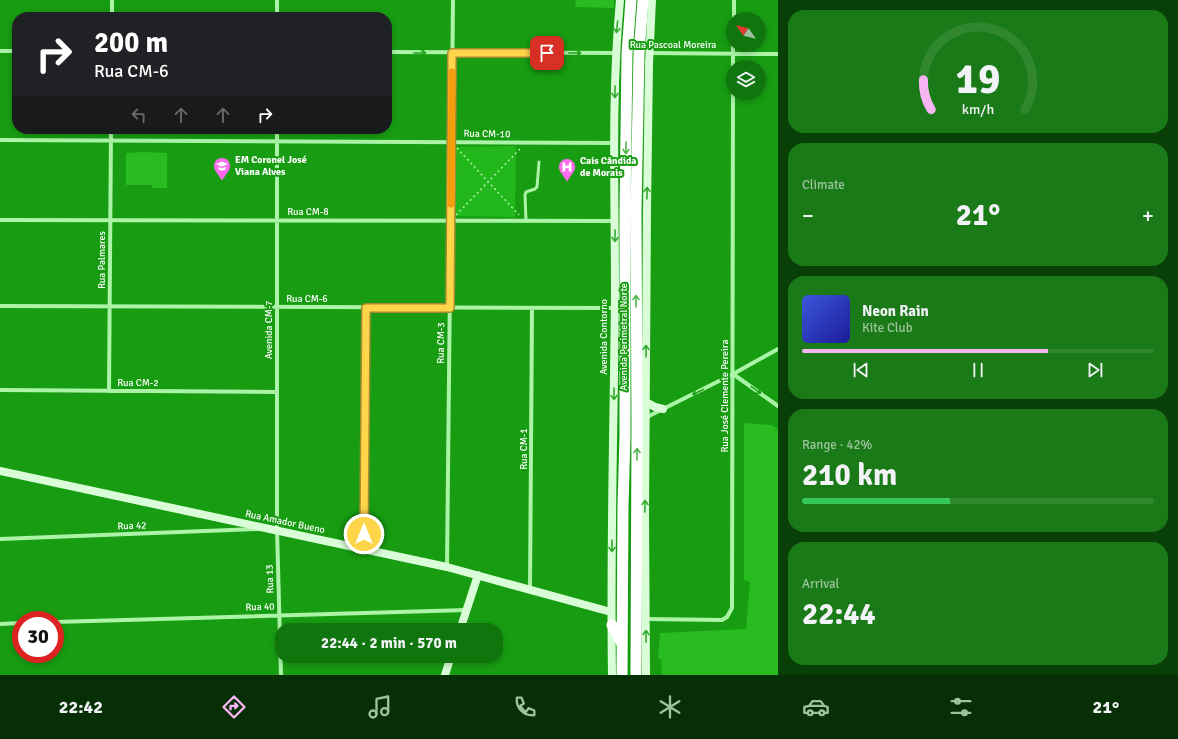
<!DOCTYPE html>
<meta charset="utf-8">
<style>
:root{--surface:#11750e;--page:#1a7a17;--text:#f1f3f6;--muted:#9cc39e;--line:#30872e;--accent:#f7b5f3}
body{margin:0;font-family:Signika,sans-serif;background:var(--page);color:var(--text);height:100vh;display:flex;flex-direction:column;font-size:15px;white-space:nowrap}
*{box-sizing:border-box;margin:0}
p{font-size:13px;color:var(--muted)}
.icon{flex:none;width:22px;height:22px;fill:none;stroke:currentColor;stroke-width:2;stroke-linecap:round;stroke-linejoin:round}
.map{position:relative;flex:1;overflow:hidden}
.sheet{display:flex;flex-direction:column;gap:10px;padding:10px;background:#094008;width:400px}
.sheet>*{flex:none}
.guide{position:absolute;left:12px;top:12px;width:380px;height:122px;border-radius:16px;box-shadow:0 2px 6px #0003;background:#202124;color:#fff;overflow:hidden}
.needle{width:26px;rotate:304deg}
.buttons{position:absolute;left:726px;top:12px;display:grid;gap:8px}
.buttons a{display:grid;place-items:center;width:40px;height:40px;border-radius:50%;background:var(--surface);box-shadow:0 2px 6px #0003;font-size:20px}
.speed{position:absolute;left:12px;top:611px;display:flex;gap:8px;font-size:20px;font-weight:700;text-align:center}
.speed>*{display:grid;place-content:center;width:52px;height:52px;border-radius:50%;background:var(--surface);box-shadow:0 2px 6px #0003;line-height:1}
.speed .limit{border:6px solid #d22;background:#fff;color:#111}
.pin{position:absolute;display:grid;place-items:center;width:34px;height:34px;color:#fff;margin:-17px;border-radius:8px;box-shadow:0 2px 6px #0006}
.me{position:absolute;width:44px;margin:-22px;rotate:0deg;stroke-linejoin:round;filter:drop-shadow(0 0 3px #0008)}
.turn{display:flex;align-items:center;gap:14px;height:84px;padding:0 16px;font-size:18px}
.turn .icon{width:52px;height:52px;stroke-width:2.5}
.turn b{display:block;font-size:28px;line-height:34px}
.lanes{display:flex;align-items:center;height:38px;padding:0 16px;background:#0003;justify-content:center;gap:20px;direction:ltr}
.lanes .off{opacity:.35}
.big{font-size:30px;font-weight:700;line-height:1.1}
.sheet .card{flex:1;display:flex;flex-direction:column;justify-content:center;gap:6px;min-width:0;padding:0 14px;border-radius:16px;background:var(--page)}
.sheet .dial{align-items:center;gap:0}
.dial svg{height:104px;overflow:visible;fill:none;stroke:var(--line);stroke-width:7;stroke-linecap:round;text-anchor:middle}
.dial text{fill:var(--text);stroke:none}
.song{display:flex;align-items:center;gap:12px}
.cover{width:48px;height:48px;border-radius:6px;background:linear-gradient(135deg,hsl(230 70% 55%),hsl(240 70% 35%))}
.played{height:4px;border-radius:2px;background:linear-gradient(90deg,var(--accent) 70%,var(--line) 70%)}
.keys{display:flex;justify-content:space-around;direction:ltr}
.heat{display:flex;justify-content:space-between;align-items:center;font-size:22px;direction:ltr}
.charge{height:6px;border-radius:3px;background:linear-gradient(90deg,#34c759 42%,var(--line) 0)}
.trip{position:absolute;left:275px;top:623px;width:228px;height:40px;border-radius:16px;background:var(--surface);box-shadow:0 2px 6px #0003;font-weight:700;line-height:40px;text-align:center}
.menu{display:flex;height:64px;justify-content:space-around;align-items:center;background:#072f06;color:var(--muted)}
.menu .icon{width:28px;height:28px}
.menu .current{color:var(--accent)}
.menu b{font-size:18px;color:var(--text)}
main{display:flex;flex:1;min-height:0}
.map>svg:first-child{display:block}
</style>
<main>
<div class="map">
<svg width="778" height="675" viewBox="0 0 778 675">
<rect width="100%" height="100%" fill="#179c12"/>
<path fill="#22b71a" d="M516,146l-1,71 -59,-1 -1,-69z"/>
<path fill="#28bc20" d="M576,0h38v8l-39,-1z
M143,152l24,1v35h-15v-3h-26v-32z
M744,423l28,2 6,4v246h-116l-1,-16h-3l2,-26 86,-4 4,-47 -6,-2z"/>
<g fill="none" stroke-linecap="round" stroke-linejoin="round">
<path stroke="#abf4a7" stroke-width="1.5" stroke-dasharray="2 3" stroke-linecap="butt" d="M457,148l62,67
M456,215l64,-66"/>
<path stroke="#abf4a7" stroke-width="3" d="M526,221l-1,-26 1,-3 9,-3 2,-2 2,-25"/>
<path stroke="#abf4a7" stroke-width="4" d="M112,17v-17
M277,17v-17
M734,19v-19
M0,51h17
M387,52l231,1
M648,53l130,1
M733,67v-22
M277,129v401l4,145
M0,140l614,3
M0,220l615,1
M0,306l615,2
M733,374l45,32
M0,390l277,2
M109,391l2,-262
M645,418l88,-44 45,-25
M0,539l259,-10
M364,549l2,-241
M447,567l6,-567
M530,589l2,-280
M646,619l76,1 5,-3 5,-9 1,-515
M55,622l411,-12
M0,624l21,-1"/>
<path stroke="#d9fdd7" stroke-width="8" d="M646,402l9,5 8,2
M0,471l447,96 164,45
M460,630l18,-55
M445,675l6,-19
M612,675c-2,-128 2,-256 3,-383 0,-98 -4,-195 5,-292
M646,675l-1,-160 2,-305 2,-146 3,-64"/>
<path stroke="#fff" stroke-width="11" d="M612,625l10,19
M622,675l1,-169 2,-70v-225l2,-158 4,-53
M636,675l1,-251 -1,-214 3,-157 4,-53"/>
</g>
<defs><path id="oneway-shaft" d="M-6 0H5M1.5-3L5.5 0L1.5 3" fill="none" stroke-width="1.6" stroke-linecap="round" stroke-linejoin="round"/></defs>
<g stroke="#34ab30">
<use href="#oneway-shaft" transform="translate(617 27) rotate(96)"/>
<use href="#oneway-shaft" transform="translate(615 92) rotate(91)"/>
<use href="#oneway-shaft" transform="translate(647 193) rotate(-89)"/>
<use href="#oneway-shaft" transform="translate(615 236) rotate(90)"/>
<use href="#oneway-shaft" transform="translate(646 351) rotate(-90)"/>
<use href="#oneway-shaft" transform="translate(614 394) rotate(90)"/>
<use href="#oneway-shaft" transform="translate(645 506) rotate(-89)"/>
<use href="#oneway-shaft" transform="translate(612 546) rotate(90)"/>
<use href="#oneway-shaft" transform="translate(646 636) rotate(-90)"/>
</g>
<g stroke="#1ea019">
<use href="#oneway-shaft" transform="translate(420 53)"/>
<use href="#oneway-shaft" transform="translate(575 53)"/>
<use href="#oneway-shaft" transform="translate(756 390) rotate(36)"/>
<use href="#oneway-shaft" transform="translate(698 392) rotate(154)"/>
</g>
<g stroke="#51b54d">
<use href="#oneway-shaft" transform="translate(626 148) rotate(91)"/>
<use href="#oneway-shaft" transform="translate(636 301) rotate(-90)"/>
<use href="#oneway-shaft" transform="translate(637 454) rotate(-89)"/>
</g>
<g fill="none" stroke-linecap="round" stroke-linejoin="round">
<defs>
<path id="route" d="M364,534l2,-226h84l2,-255h95"/>
</defs>
<use href="#route" stroke="#a68a30" stroke-width="10"/>
<use href="#route" stroke="#ffd54a" stroke-width="7"/>
<path stroke="#f59e0b" stroke-width="7" d="M451,204l1,-132"/>
</g>
<defs>
<symbol id="school-pin" viewBox="-11 -11 22 30"><path d="M0 17L-7.5 6A9.5 9.5 0 1 1 7.5 6Z" fill="#ff6aef" stroke="#179c12"/><path d="M0-5L7-2L0 1L-7-2ZM-4 1L0 2.5L4 1V4Q0 6-4 4Z" fill="#fff"/></symbol>
<symbol id="hospital-pin" viewBox="-11 -11 22 30"><path d="M0 17L-7.5 6A9.5 9.5 0 1 1 7.5 6Z" fill="#ff6aef" stroke="#179c12"/><path d="M-5-5h3v3.5h4V-5h3V5h-3V1.5h-4V5h-3Z" fill="#fff"/></symbol>
</defs>
<g fill-rule="evenodd">
<use href="#school-pin" x="212" y="156" width="20" height="27"/>
<use href="#hospital-pin" x="557" y="157" width="20" height="27"/>
</g>
<g text-anchor="middle" dominant-baseline="central" stroke-width="4" stroke-linejoin="round" paint-order="stroke">
<g font-size="10" fill="#fff" stroke="#179c12">
<text x="673" y="45">Rua Pascoal Moreira</text>
<text transform="translate(487 134) rotate(1)">Rua CM-10</text>
<text x="308" y="212">Rua CM-8</text>
<text transform="translate(102 260) rotate(-90)">Rua Palmares</text>
<text x="307" y="299">Rua CM-6</text>
<text transform="translate(269 330) rotate(-90)">Avenida CM-7</text>
<text transform="translate(604 337) rotate(-90)">Avenida Contorno</text>
<text transform="translate(624 337) rotate(-90)">Avenida Perimetral Norte</text>
<text transform="translate(441 343) rotate(-89)">Rua CM-3</text>
<text x="138" y="383">Rua CM-2</text>
<text transform="translate(725 396) rotate(-90)">Rua José Clemente Pereira</text>
<text transform="translate(524 449) rotate(-90)">Rua CM-1</text>
<text transform="translate(285 522) rotate(12)">Rua Amador Bueno</text>
<text transform="translate(132 526) rotate(-2)">Rua 42</text>
<text transform="translate(270 579) rotate(-92)">Rua 13</text>
<text transform="translate(260 607) rotate(-2)">Rua 40</text>
</g>
<g font-size="10" font-weight="bold" fill="#fff" stroke="#179c12" text-anchor="start">
<text x="235" y="160">EM Coronel José<tspan x="235" dy="12">Viana Alves</tspan></text>
<text x="580" y="161">Cais Cândida<tspan x="580" dy="12">de Morais</tspan></text>
</g>
</g>
</svg>
<div class="buttons">
<a><svg class="needle" viewBox="-14 -14 28 28"><path d="M0-13l5 13h-10z" fill="#e53935"/><path d="M0 13l5-13h-10z" fill="#9cc39e"/></svg></a>
<a><svg class="icon" aria-label="layers" viewBox="0 0 24 24"><path d="M12 4l9 5-9 5-9-5zM3 14l9 5 9-5"/></svg></a>
</div>
<div class="speed"><div class="limit">30</div></div>
<div class="pin" style="left:547px;top:53px;background:#d93025"><svg class="icon" aria-label="arrive" viewBox="0 0 24 24"><path d="M6 21V4h12l-3 4 3 4H6"/></svg></div>
<svg class="me" style="left:364px;top:534px" viewBox="-20 -20 40 40"><circle r="17" fill="#ffd54a" stroke="#fff" stroke-width="3"/><path d="M0-11L8 9 0 5-8 9z" fill="#fff"/></svg>
<div class="trip">22:44 · 2 min · 570 m</div>
<div class="guide">
<div class="turn"><svg class="icon" aria-label="right" viewBox="0 0 24 24"><path d="M7 20v-9h11M14 6l5 5-5 5"/></svg><div><b>200 m</b>Rua CM-6</div></div>
<div class="lanes"><svg class="icon off" aria-label="left" viewBox="0 0 24 24"><path d="M17 20v-9H6M10 6l-5 5 5 5"/></svg><svg class="icon off" aria-label="ahead" viewBox="0 0 24 24"><path d="M12 20V5M6 11l6-6 6 6"/></svg><svg class="icon off" aria-label="ahead" viewBox="0 0 24 24"><path d="M12 20V5M6 11l6-6 6 6"/></svg><svg class="icon" aria-label="right" viewBox="0 0 24 24"><path d="M7 20v-9h11M14 6l5 5-5 5"/></svg></div>
</div>
</div>
<section class="sheet">
<div class="card dial"><svg viewBox="0 0 100 80">
<path d="M14 69A42 42 0 1 1 86 69"/>
<path d="M14 69A42 42 0 0 1 8 46" stroke="#f7b5f3"/>
<text x="50" y="56" font-size="32" font-weight="700">19</text>
<text x="50" y="72" font-size="11">km/h</text>
</svg></div>
<div class="card"><p>Climate</p>
<div class="heat"><a>−</a><b class="big">21°</b><a>+</a></div>
</div>
<div class="card">
<div class="song"><i class="cover"></i><div><b>Neon Rain</b><p>Kite Club</p></div></div>
<div class="played"></div>
<div class="keys"><svg class="icon" aria-label="previous" viewBox="0 0 24 24"><path d="M18 5L8 12l10 7zM5 5v14"/></svg><svg class="icon" aria-label="pause" viewBox="0 0 24 24"><path d="M8 5v14M16 5v14"/></svg><svg class="icon" aria-label="next" viewBox="0 0 24 24"><path d="M6 5l10 7-10 7zM19 5v14"/></svg></div>
</div>
<div class="card"><p>Range · 42%</p><b class="big">210 km</b><div class="charge"></div></div>
<div class="card"><p>Arrival</p><b class="big">22:44</b></div>
</section>
</main>
<nav class="menu">
<b>22:42</b>
<svg class="icon current" aria-label="directions" viewBox="0 0 24 24"><path d="M12 3l9 9-9 9-9-9zM9 14v-3h6M13 9l2 2-2 2"/></svg>
<svg class="icon" aria-label="music" viewBox="0 0 24 24"><path d="M9 18V5l10-2v13"/><circle cx="6" cy="18" r="3"/><circle cx="16" cy="16" r="3"/></svg>
<svg class="icon" aria-label="phone" viewBox="0 0 24 24"><path d="M5 4h4l2 5-3 2q2 4 5 5l2-3 5 2v4C11 20 4 13 5 4z"/></svg>
<svg class="icon" aria-label="climate" viewBox="0 0 24 24"><path d="M12 3v18M4 7l16 10M4 17L20 7"/></svg>
<svg class="icon" aria-label="car" viewBox="0 0 24 24"><path d="M5 17H2v-5l4-1 3-4h7l3 4 3 1v5h-3M9 17h6M6 11h13"/><circle cx="7" cy="17" r="2"/><circle cx="17" cy="17" r="2"/></svg>
<svg class="icon" aria-label="filters" viewBox="0 0 24 24"><path d="M4 7h16M4 17h16"/><circle cx="9" cy="7" r="2"/><circle cx="15" cy="17" r="2"/></svg>
<b>21°</b>
</nav>
